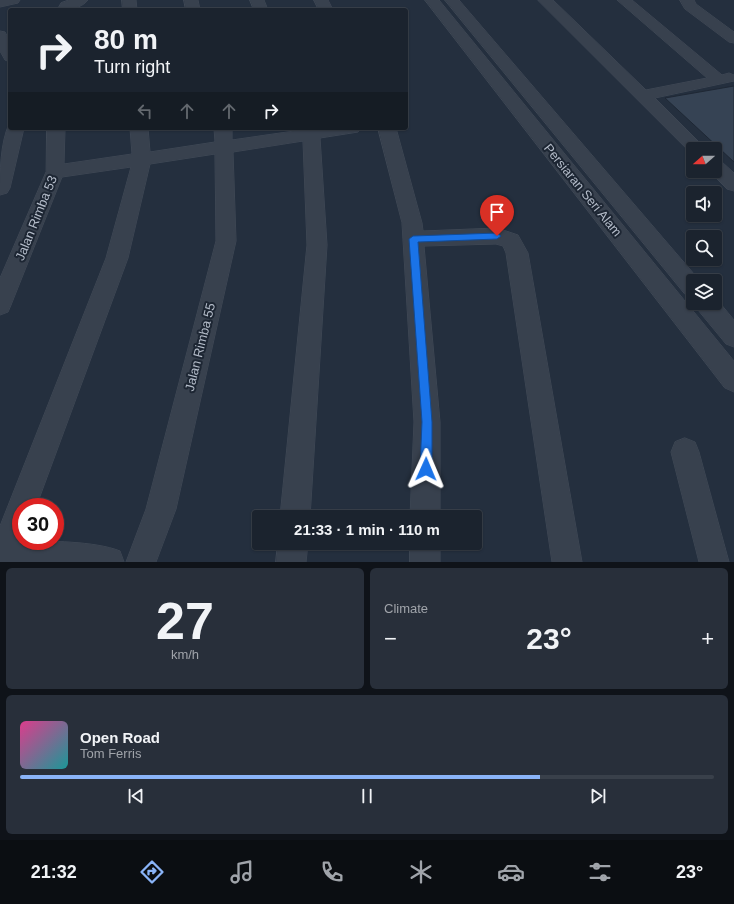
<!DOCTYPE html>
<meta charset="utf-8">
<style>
:root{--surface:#1b232e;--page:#282f3a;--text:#f1f3f6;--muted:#a0a4aa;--line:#39404a;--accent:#8ab4f8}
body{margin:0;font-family:Arial,sans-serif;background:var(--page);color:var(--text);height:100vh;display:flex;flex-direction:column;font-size:15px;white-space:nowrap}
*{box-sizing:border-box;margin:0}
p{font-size:13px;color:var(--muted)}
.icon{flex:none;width:22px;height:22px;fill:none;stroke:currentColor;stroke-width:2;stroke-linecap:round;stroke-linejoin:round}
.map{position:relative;height:562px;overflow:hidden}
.details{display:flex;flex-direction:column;gap:6px;padding:6px;background:#0f1319;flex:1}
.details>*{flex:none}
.banner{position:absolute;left:8px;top:8px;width:400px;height:122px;border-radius:4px;box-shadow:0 1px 3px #0004,0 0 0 1px var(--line);background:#1b232e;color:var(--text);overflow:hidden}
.needle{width:26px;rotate:249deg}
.controls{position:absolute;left:686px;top:142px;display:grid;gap:8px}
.controls a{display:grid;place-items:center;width:36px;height:36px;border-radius:4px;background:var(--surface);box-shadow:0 1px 3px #0004,0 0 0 1px var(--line);font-size:20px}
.speed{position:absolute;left:12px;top:498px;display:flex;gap:8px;font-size:20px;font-weight:700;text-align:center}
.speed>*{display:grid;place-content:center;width:52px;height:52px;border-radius:50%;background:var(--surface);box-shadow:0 1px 3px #0004,0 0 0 1px var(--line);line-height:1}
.speed .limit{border:6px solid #d22;background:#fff;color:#111}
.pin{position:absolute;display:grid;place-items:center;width:34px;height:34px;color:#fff;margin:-41px -17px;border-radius:50% 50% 50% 0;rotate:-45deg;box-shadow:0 0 4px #0007}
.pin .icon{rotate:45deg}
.me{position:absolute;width:44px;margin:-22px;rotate:1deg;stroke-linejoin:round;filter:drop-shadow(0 0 3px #0008)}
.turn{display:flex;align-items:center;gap:14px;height:84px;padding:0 20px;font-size:18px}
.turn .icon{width:52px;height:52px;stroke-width:2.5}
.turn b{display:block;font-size:28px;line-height:34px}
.lanes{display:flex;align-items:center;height:38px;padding:0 20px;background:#0003;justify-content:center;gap:20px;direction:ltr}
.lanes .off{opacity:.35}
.big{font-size:30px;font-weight:700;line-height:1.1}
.details .card{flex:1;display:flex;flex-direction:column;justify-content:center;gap:6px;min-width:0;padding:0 14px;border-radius:6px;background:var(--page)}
.details .dial{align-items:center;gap:0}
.dial b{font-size:52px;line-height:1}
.song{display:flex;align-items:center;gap:12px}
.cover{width:48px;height:48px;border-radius:6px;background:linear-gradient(135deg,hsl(330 70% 55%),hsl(180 70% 35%))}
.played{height:4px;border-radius:2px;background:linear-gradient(90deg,var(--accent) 75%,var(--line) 75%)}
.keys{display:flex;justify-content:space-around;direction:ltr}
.heat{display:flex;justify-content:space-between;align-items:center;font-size:22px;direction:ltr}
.details .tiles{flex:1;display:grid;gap:6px;grid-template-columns:1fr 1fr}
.card:last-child{grid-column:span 2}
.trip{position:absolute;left:252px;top:510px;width:230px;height:40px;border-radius:4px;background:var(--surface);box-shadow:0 1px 3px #0004,0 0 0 1px var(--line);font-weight:700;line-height:40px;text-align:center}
.menu{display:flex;height:64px;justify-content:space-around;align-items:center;background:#0b0e12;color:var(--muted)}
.menu .icon{width:28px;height:28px}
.menu .on{color:var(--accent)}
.menu b{font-size:18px;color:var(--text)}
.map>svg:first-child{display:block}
</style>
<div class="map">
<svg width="734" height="562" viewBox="0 0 734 562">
<rect width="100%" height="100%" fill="#242f3e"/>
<path fill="#364354" stroke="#1f2835" d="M734,86v76l-69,-64z"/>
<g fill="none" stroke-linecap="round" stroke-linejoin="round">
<defs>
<path id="minor" d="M0,0h20l-2,3 -18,4z
M69,0h19c-7,9 -21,10 -31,10l4,-7z
M122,0h14l1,10h-14z
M184,0h14l2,10h-14z
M250,0h14l4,10h-14z
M314,0h14l5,10h-14z
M425,0h14l295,361v31l-9,-4z
M445,0h14l241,281h-7v16l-8,-3z
M538,0h15l93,90 61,-12 -90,-78h15l90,75 7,-2 5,2v6l-79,17 51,51h-13v5l-2,-1z
M680,0h14l2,4 38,28v11l-5,-1 -44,-33z
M0,31l5,1 5,9v21l-5,-2 -5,-9z
M9,124l1,4h14l-14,60 -3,5 -7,2c0,-23 0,-51 9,-71z
M47,128h18l-1,36 68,-10 -2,-26h18l2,24 65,-10 -1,-14h18v12l69,-10 -1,-2h61l-3,4 -38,6 7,107 -17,272h-30l27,-272 -4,-104 -70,11 3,89 -60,268 -20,53h-30l20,-53 70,-268 -1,-87 -65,10 -22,94 -92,249h-15v34c27,0 74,0 99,10l4,11h-124v-36l106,-268 25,-91 -69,10 -51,128 -3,7 -8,3v-37l46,-106z
M378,128h18l26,95 1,8 74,-3 21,7 10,18 54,309h-30l-46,-309 -3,-7 -7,-2 -72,2 16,176v95h-30l4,-95 -12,-199z
M715,160l7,2 12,11v18l-7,-2 -18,-18h6z
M715,297l19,23v27l-8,-3 -28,-34 -3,-7h20z
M685,438l10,4 4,10 30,110h-30l-28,-110 4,-10z
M278,543h30l-2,19h-30z
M410,543h30v19h-30z"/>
</defs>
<use href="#minor" stroke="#414a57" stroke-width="1"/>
<use href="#minor" fill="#38414e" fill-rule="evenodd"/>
</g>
<path fill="#1a73e8" stroke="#114b97" d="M497,233l4,3 -4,3 -79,3 14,180v47l-2,4 -4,2 -4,-2 -2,-4 2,-47 -13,-183 4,-3z"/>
<g text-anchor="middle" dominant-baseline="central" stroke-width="4" stroke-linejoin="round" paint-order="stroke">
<g font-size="13" fill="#b4bcc9" stroke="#1d2633">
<text transform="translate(583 190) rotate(51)">Persiaran Seri Alam</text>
<text transform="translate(36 218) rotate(-68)">Jalan Rimba 53</text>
<text transform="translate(200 347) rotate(-76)">Jalan Rimba 55</text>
</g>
</g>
</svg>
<div class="controls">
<a><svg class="needle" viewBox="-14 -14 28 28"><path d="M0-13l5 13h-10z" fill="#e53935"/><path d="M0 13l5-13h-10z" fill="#a0a4aa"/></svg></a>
<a><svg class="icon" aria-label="sound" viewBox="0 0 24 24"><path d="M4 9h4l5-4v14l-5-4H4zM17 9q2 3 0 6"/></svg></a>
<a><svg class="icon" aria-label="search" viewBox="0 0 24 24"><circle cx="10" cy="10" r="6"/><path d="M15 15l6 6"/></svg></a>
<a><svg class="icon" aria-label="layers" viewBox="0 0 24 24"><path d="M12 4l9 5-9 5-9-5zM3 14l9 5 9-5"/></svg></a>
</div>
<div class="speed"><div class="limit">30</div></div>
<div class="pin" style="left:497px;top:236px;background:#d93025"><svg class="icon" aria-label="arrive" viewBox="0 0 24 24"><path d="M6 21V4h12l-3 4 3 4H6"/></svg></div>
<svg class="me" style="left:426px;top:469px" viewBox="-20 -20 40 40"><path d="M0-17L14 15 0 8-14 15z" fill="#1a73e8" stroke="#fff" stroke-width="4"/></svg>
<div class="trip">21:33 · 1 min · 110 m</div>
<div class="banner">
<div class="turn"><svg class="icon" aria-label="right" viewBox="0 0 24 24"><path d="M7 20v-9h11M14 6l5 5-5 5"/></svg><div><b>80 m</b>Turn right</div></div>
<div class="lanes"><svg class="icon off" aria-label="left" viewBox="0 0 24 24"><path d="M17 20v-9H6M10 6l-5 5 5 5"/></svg><svg class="icon off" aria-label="ahead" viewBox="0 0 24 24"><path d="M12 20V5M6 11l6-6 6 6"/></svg><svg class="icon off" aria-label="ahead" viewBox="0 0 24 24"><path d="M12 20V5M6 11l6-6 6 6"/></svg><svg class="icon" aria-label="right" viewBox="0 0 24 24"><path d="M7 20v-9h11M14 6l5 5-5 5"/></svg></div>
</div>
</div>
<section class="details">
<div class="tiles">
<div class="card dial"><b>27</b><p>km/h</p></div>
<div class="card"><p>Climate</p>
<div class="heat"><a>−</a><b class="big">23°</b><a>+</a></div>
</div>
<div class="card">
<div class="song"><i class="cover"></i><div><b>Open Road</b><p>Tom Ferris</p></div></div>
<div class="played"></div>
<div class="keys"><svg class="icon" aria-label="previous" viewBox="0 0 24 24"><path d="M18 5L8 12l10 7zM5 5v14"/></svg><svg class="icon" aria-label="pause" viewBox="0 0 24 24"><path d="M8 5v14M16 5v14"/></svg><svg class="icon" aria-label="next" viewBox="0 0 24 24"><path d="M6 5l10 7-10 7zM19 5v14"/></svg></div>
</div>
</div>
</section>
<nav class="menu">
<b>21:32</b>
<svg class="icon on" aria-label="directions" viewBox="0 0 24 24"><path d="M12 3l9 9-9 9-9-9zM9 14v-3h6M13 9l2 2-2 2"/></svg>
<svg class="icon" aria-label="music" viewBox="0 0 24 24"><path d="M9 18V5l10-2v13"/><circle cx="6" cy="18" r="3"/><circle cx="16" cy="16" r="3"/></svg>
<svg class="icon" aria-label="phone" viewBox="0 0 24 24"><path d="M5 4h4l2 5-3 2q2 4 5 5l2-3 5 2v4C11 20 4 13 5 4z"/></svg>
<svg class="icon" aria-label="climate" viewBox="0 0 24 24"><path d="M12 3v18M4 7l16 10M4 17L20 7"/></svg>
<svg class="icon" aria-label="car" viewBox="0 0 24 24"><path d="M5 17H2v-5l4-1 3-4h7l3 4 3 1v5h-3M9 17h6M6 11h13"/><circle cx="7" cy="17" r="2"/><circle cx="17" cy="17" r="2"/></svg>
<svg class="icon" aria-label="filters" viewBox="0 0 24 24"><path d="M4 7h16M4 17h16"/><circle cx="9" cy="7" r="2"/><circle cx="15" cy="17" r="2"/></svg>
<b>23°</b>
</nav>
